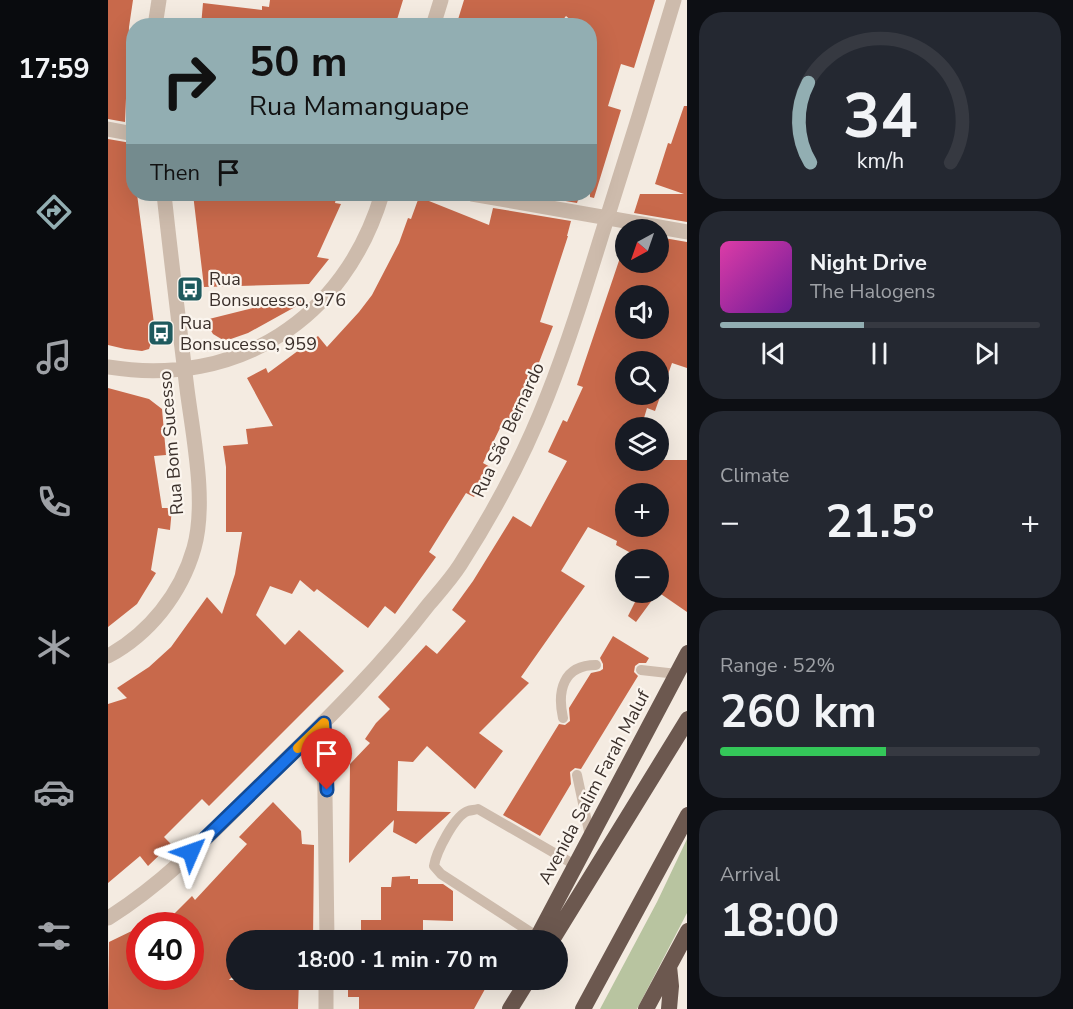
<!DOCTYPE html>
<meta charset="utf-8">
<style>
:root{--surface:#171b24;--page:#242831;--text:#f1f3f6;--muted:#9ea1a6;--line:#363941;--accent:#92aeb2}
body{margin:0;font-family:"Nunito Sans",sans-serif;background:var(--page);color:var(--text);height:100vh;display:flex;flex-direction:column;font-size:22px;white-space:nowrap}
*{box-sizing:border-box;margin:0}
p{font-size:20px;color:var(--muted)}
.icon{flex:none;width:33px;height:33px;fill:none;stroke:currentColor;stroke-width:2;stroke-linecap:round;stroke-linejoin:round}
.map{position:relative;flex:1;overflow:hidden}
.details{display:flex;flex-direction:column;gap:12px;padding:12px;background:#0d0f14;width:386px}
.details>*{flex:none}
.guide{position:absolute;left:18px;top:18px;width:471px;height:183px;border-radius:24px;box-shadow:0 6px 24px #0002;background:#92aeb2;color:#111;overflow:hidden}
.needle{width:39px;rotate:220deg}
.fabs{position:absolute;left:507px;top:219px;display:grid;gap:12px}
.fabs a{display:grid;place-items:center;width:54px;height:54px;border-radius:50%;background:var(--surface);box-shadow:0 6px 24px #0002;font-size:30px}
.speed{position:absolute;left:18px;top:912px;display:flex;gap:12px;font-size:30px;font-weight:700;text-align:center}
.speed>*{display:grid;place-content:center;width:78px;height:78px;border-radius:50%;background:var(--surface);box-shadow:0 6px 24px #0002;line-height:1}
.speed .limit{border:9px solid #d22;background:#fff;color:#111}
.pin{position:absolute;display:grid;place-items:center;width:51px;height:51px;color:#fff;margin:-62px -26px;border-radius:50% 50% 50% 0;rotate:-45deg;box-shadow:0 0 6px #0007}
.pin .icon{rotate:45deg}
.me{position:absolute;width:66px;margin:-33px;rotate:47deg;stroke-linejoin:round;filter:drop-shadow(0 0 4px #0008)}
.turn{display:flex;align-items:center;gap:21px;height:126px;padding:0 24px;font-size:27px}
.turn .icon{width:78px;height:78px;stroke-width:2.5}
.turn b{display:block;font-size:42px;line-height:51px}
.then{display:flex;align-items:center;height:57px;padding:0 24px;background:#0003;gap:12px;font-size:22px}
.big{font-size:45px;font-weight:700;line-height:1.1}
.details .widget{flex:1;display:flex;flex-direction:column;justify-content:center;gap:9px;min-width:0;padding:0 21px;border-radius:24px;background:var(--page)}
.details .dial{align-items:center;gap:0}
.dial svg{height:156px;overflow:visible;fill:none;stroke:var(--line);stroke-width:7;stroke-linecap:round;text-anchor:middle}
.dial text{fill:var(--text);stroke:none}
.song{display:flex;align-items:center;gap:18px}
.cover{width:72px;height:72px;border-radius:9px;background:linear-gradient(135deg,hsl(320 70% 55%),hsl(280 70% 35%))}
.played{height:6px;border-radius:3px;background:linear-gradient(90deg,var(--accent) 45%,var(--line) 45%)}
.keys{display:flex;justify-content:space-around;direction:ltr}
.heat{display:flex;justify-content:space-between;align-items:center;font-size:33px;direction:ltr}
.charge{height:9px;border-radius:4px;background:linear-gradient(90deg,#34c759 52%,var(--line) 0)}
.trip{position:absolute;left:118px;top:930px;width:342px;height:60px;border-radius:30px;background:var(--surface);box-shadow:0 6px 24px #0002;font-weight:700;line-height:60px;text-align:center}
main{display:flex;flex:1;min-height:0}
.tabs{display:flex;flex-direction:column;width:108px;justify-content:space-around;align-items:center;background:#090b0e;color:var(--muted)}
.tabs .icon{width:42px;height:42px}
.tabs .active{color:var(--accent)}
.tabs b{font-size:27px;color:var(--text)}
.map>svg:first-child{display:block}
</style>
<main>
<nav class="tabs">
<b>17:59</b>
<svg class="icon active" aria-label="directions" viewBox="0 0 24 24"><path d="M12 3l9 9-9 9-9-9zM9 14v-3h6M13 9l2 2-2 2"/></svg>
<svg class="icon" aria-label="music" viewBox="0 0 24 24"><path d="M9 18V5l10-2v13"/><circle cx="6" cy="18" r="3"/><circle cx="16" cy="16" r="3"/></svg>
<svg class="icon" aria-label="phone" viewBox="0 0 24 24"><path d="M5 4h4l2 5-3 2q2 4 5 5l2-3 5 2v4C11 20 4 13 5 4z"/></svg>
<svg class="icon" aria-label="climate" viewBox="0 0 24 24"><path d="M12 3v18M4 7l16 10M4 17L20 7"/></svg>
<svg class="icon" aria-label="car" viewBox="0 0 24 24"><path d="M5 17H2v-5l4-1 3-4h7l3 4 3 1v5h-3M9 17h6M6 11h13"/><circle cx="7" cy="17" r="2"/><circle cx="17" cy="17" r="2"/></svg>
<svg class="icon" aria-label="filters" viewBox="0 0 24 24"><path d="M4 7h16M4 17h16"/><circle cx="9" cy="7" r="2"/><circle cx="15" cy="17" r="2"/></svg>
</nav>
<div class="map">
<svg width="580" height="1009" viewBox="0 0 580 1009">
<rect width="100%" height="100%" fill="#f4ebe1"/>
<path fill="#b8c4a0" d="M579,839v74l-50,96h-37l57,-107z"/>
<path fill="#c8694b" fill-rule="evenodd" d="M0,0h25l-4,27 -4,95 -17,-3z
M162,0h133l-8,26h-194l2,-23 59,7v-4l7,1z
M356,0h191l-21,68 -13,-4 -13,42 13,4 -27,88 -4,-1v-171h-12l-12,-10 -8,10h-102z
M576,106h3v116l-53,-9 6,-19h44l-29,-10 13,-41 3,1z
M0,139l23,4 3,51h3l18,137 -6,18 -7,2 -17,-2 -17,-4z
M85,194h144l-2,9 6,1 -24,53 12,2 -20,25 -105,3z
M417,194h55l-3,9z
M311,197l70,28 4,-17 78,13 -4,15h1l-28,86 13,4 -30,78 -14,28 -9,-4 -17,35 9,5 -18,29 -8,-4 -37,59 7,5 -41,57 -10,-8 -17,22 -51,-39 -3,3 -14,-12 -8,14 -22,-8 -14,29 29,30 14,-15 45,41 -135,135 -7,-7 -38,38 7,7 -23,22 -8,-10 -32,27v-179l19,-6 -10,-10 32,-21 22,-20 36,-50 15,17 13,-40 7,-42h-16v-65l-3,-21 25,-2 -2,-15 27,-3 -26,-48 19,-10 2,5 50,-37 9,11 32,-35 13,-17 27,-52 9,-25 3,1z
M550,237l29,5v126l-15,-5 -17,48 -8,-3 -6,20h-15v32h61v152l-29,-20v-32h-14l-28,-15 1,-4 -29,-14 -27,44 24,15 -64,91 8,6 -50,50 24,18 -28,38 -48,-43 -14,16 -15,-1 -1,50 54,1 -35,32 -23,-12 1,-12 -45,43 1,-99 20,-21 -5,-4 11,-16 14,-14 -12,-12 48,-52 11,9 29,-33 -14,-11 21,-29 40,-65 18,11 36,-66 -19,-9 15,-32 4,2 16,-35 -6,-2 49,-145v22h32zM518,296h32v32h-32zM518,362h32v32h-32zM518,494h32v32h-32z
M193,296l3,6 -56,31 -20,7h-5l-10,-6 -8,-14z
M0,388l41,11 13,10 4,46 -12,1 8,52h10l-2,22 -12,-2 -7,42 5,3 -19,31 -29,23z
M532,592h18l-22,30 -8,-6z
M505,636l36,22 -3,5h-7l-4,3 -1,6 4,4 -57,93 -6,-1 -5,4 1,12 -31,52 -37,-21 56,-91 6,1 5,-4 -1,-13 22,-35 9,-2 3,-2v-5l-3,-6z
M165,802l28,29 1,13 12,1 -1,95h-76v32l-8,8h70l-1,29h-190l1,-67 31,-15v49h50v-50h-28l30,-30 3,4 52,-56 -8,-7z
M302,876v3h8v5h25l10,7v30l-30,-1v20h-62v-20h20v-33h10l1,-10z
M240,980h142l-16,29h-115v-12h-11z"/>
<g fill="none" stroke-linecap="round" stroke-linejoin="round">
<path stroke="#cdbbac" stroke-width="10" d="M533,670l36,4
M455,718c-6,-27 0,-53 33,-53
M469,775l13,61
M430,937l-97,-63 -7,-8c2,-14 21,-51 34,-55 3,-1 6,-1 10,-2l97,56"/>
<path stroke="#cdbbac" stroke-width="15" d="M47,26l4,-26
M325,26l8,-26
M0,129l26,5
M364,194l216,38
M0,367c129,21 237,-48 274,-173
M0,656c41,-22 73,-62 86,-108 13,-46 -1,-112 -7,-159 -8,-65 -16,-130 -23,-195
M216,723l3,217
M218,1009v-29"/>
<path stroke="#cdbbac" stroke-width="15" d="M0,918c63,-39 113,-95 166,-147 55,-53 108,-106 155,-167 11,-13 22,-25 31,-39 34,-53 64,-109 87,-168 21,-53 38,-108 55,-163 25,-78 49,-156 72,-234"/>
<path stroke="#6c584f" stroke-width="16" d="M428,940l152,-287
M444,940l136,-221
M561,966l2,20 -2,23
M402,1009l18,-29
M475,1009l105,-194
M538,1009l42,-78"/>
</g>
<g fill="none" stroke-linecap="round" stroke-linejoin="round">
<defs>
<path id="route" d="M83,852l133,-129 3,67"/>
</defs>
<use href="#route" stroke="#114b97" stroke-width="15"/>
<use href="#route" stroke="#1a73e8" stroke-width="10"/>
<path stroke="#f59e0b" stroke-width="10" d="M190,748l26,-25 1,14"/>
</g>
<defs>
<symbol id="bus-square" viewBox="-11 -11 22 22"><rect x="-9" y="-9" width="18" height="18" rx="4" fill="#1f5a5e" stroke="#fbf5ee"/><path d="M-5-6H5V4H4V6H2V4H-2V6H-4V4H-5ZM-3.5-4V0h7V-4ZM-3.5 1.2v1.5H-2V1.2ZM2 1.2v1.5H3.5V1.2Z" fill="#fff"/></symbol>
</defs>
<g fill-rule="evenodd">
<use href="#bus-square" x="67" y="274" width="30" height="30"/>
<use href="#bus-square" x="38" y="318" width="30" height="30"/>
</g>
<g text-anchor="middle" dominant-baseline="central" stroke-width="4.5" stroke-linejoin="round" paint-order="stroke">
<g font-size="18" fill="#3b302b" stroke="#fbf5ee" text-anchor="start">
<text x="101" y="279">Rua<tspan x="101" dy="21">Bonsucesso, 976</tspan></text>
<text x="72" y="323">Rua<tspan x="72" dy="21">Bonsucesso, 959</tspan></text>
</g>
<g font-size="18" fill="#3b302b" stroke="#fbf5ee">
<text transform="translate(400 430) rotate(-65)">Rua São Bernardo</text>
<text transform="translate(63 443) rotate(-95)">Rua Bom Sucesso</text>
<text transform="translate(486 787) rotate(-62)">Avenida Salim Farah Maluf</text>
</g>
</g>
</svg>
<div class="fabs">
<a><svg class="needle" viewBox="-14 -14 28 28"><path d="M0-13l5 13h-10z" fill="#e53935"/><path d="M0 13l5-13h-10z" fill="#9ea1a6"/></svg></a>
<a><svg class="icon" aria-label="sound" viewBox="0 0 24 24"><path d="M4 9h4l5-4v14l-5-4H4zM17 9q2 3 0 6"/></svg></a>
<a><svg class="icon" aria-label="search" viewBox="0 0 24 24"><circle cx="10" cy="10" r="6"/><path d="M15 15l6 6"/></svg></a>
<a><svg class="icon" aria-label="layers" viewBox="0 0 24 24"><path d="M12 4l9 5-9 5-9-5zM3 14l9 5 9-5"/></svg></a>
<a>+</a>
<a>−</a>
</div>
<div class="speed"><div class="limit">40</div></div>
<div class="pin" style="left:219px;top:790px;background:#d93025"><svg class="icon" aria-label="arrive" viewBox="0 0 24 24"><path d="M6 21V4h12l-3 4 3 4H6"/></svg></div>
<svg class="me" style="left:83px;top:852px" viewBox="-20 -20 40 40"><path d="M0-17L14 15 0 8-14 15z" fill="#1a73e8" stroke="#fff" stroke-width="4"/></svg>
<div class="trip">18:00 · 1 min · 70 m</div>
<div class="guide">
<div class="turn"><svg class="icon" aria-label="right" viewBox="0 0 24 24"><path d="M7 20v-9h11M14 6l5 5-5 5"/></svg><div><b>50 m</b>Rua Mamanguape</div></div>
<div class="then">Then<svg class="icon" aria-label="arrive" viewBox="0 0 24 24"><path d="M6 21V4h12l-3 4 3 4H6"/></svg></div>
</div>
</div>
<section class="details">
<div class="widget dial"><svg viewBox="0 0 100 80">
<path d="M14 69A42 42 0 1 1 86 69"/>
<path d="M14 69A42 42 0 0 1 13 28" stroke="#92aeb2"/>
<text x="50" y="56" font-size="32" font-weight="700">34</text>
<text x="50" y="72" font-size="11">km/h</text>
</svg></div>
<div class="widget">
<div class="song"><i class="cover"></i><div><b>Night Drive</b><p>The Halogens</p></div></div>
<div class="played"></div>
<div class="keys"><svg class="icon" aria-label="previous" viewBox="0 0 24 24"><path d="M18 5L8 12l10 7zM5 5v14"/></svg><svg class="icon" aria-label="pause" viewBox="0 0 24 24"><path d="M8 5v14M16 5v14"/></svg><svg class="icon" aria-label="next" viewBox="0 0 24 24"><path d="M6 5l10 7-10 7zM19 5v14"/></svg></div>
</div>
<div class="widget"><p>Climate</p>
<div class="heat"><a>−</a><b class="big">21.5°</b><a>+</a></div>
</div>
<div class="widget"><p>Range · 52%</p><b class="big">260 km</b><div class="charge"></div></div>
<div class="widget"><p>Arrival</p><b class="big">18:00</b></div>
</section>
</main>
